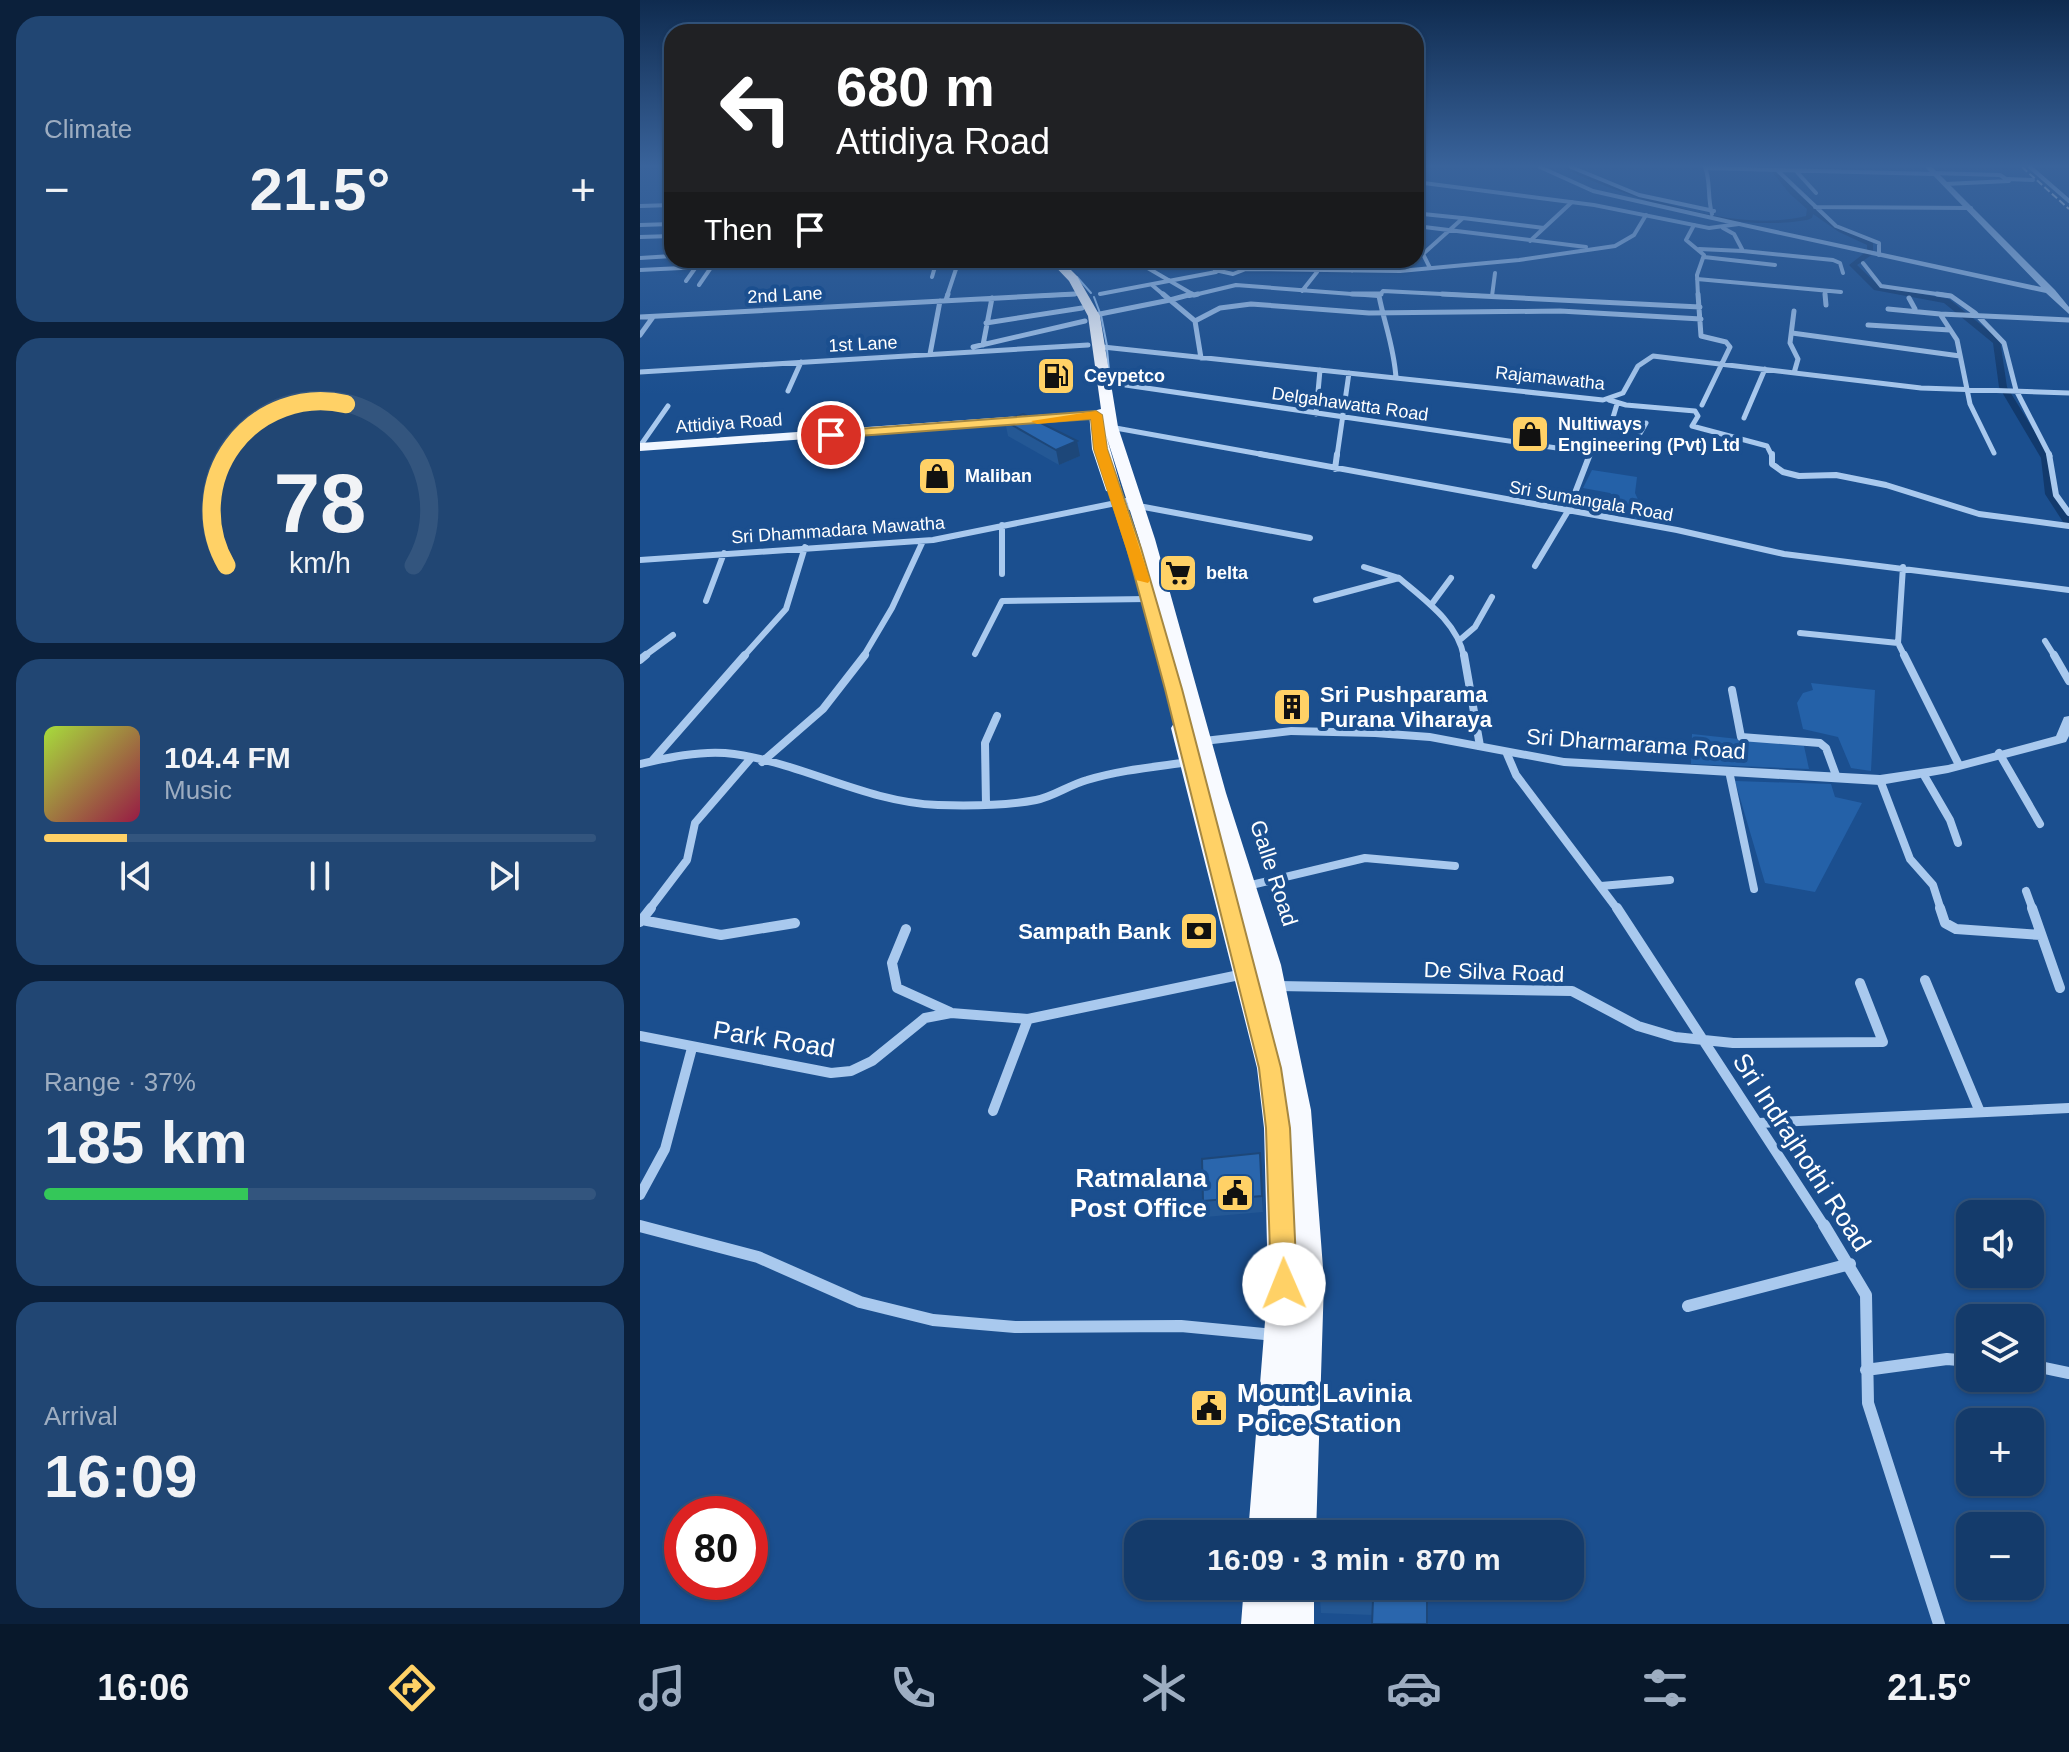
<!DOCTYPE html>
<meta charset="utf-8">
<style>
:root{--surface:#143b6b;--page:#214673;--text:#f1f3f6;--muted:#9dadc1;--line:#33557e;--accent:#ffd166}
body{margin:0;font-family:Helvetica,sans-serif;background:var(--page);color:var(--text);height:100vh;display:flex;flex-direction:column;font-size:30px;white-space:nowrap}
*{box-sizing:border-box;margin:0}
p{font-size:26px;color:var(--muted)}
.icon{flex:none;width:44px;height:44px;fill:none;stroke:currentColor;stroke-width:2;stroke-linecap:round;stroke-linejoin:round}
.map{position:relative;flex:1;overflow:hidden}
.sheet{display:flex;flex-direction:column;gap:16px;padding:16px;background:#0b203b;width:640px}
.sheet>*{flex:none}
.hud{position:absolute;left:24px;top:24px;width:760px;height:244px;border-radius:24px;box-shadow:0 2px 6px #0004,0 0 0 2px var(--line);background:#202124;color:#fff;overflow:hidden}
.controls{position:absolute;left:1316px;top:1200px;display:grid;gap:16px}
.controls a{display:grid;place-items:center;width:88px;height:88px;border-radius:16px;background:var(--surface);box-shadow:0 2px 6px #0004,0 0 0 2px var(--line);font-size:40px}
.speed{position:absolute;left:24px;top:1496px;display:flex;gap:16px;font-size:40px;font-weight:700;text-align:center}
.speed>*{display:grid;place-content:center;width:104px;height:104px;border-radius:50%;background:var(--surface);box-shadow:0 2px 6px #0004,0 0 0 2px var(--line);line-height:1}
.speed .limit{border:12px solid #d22;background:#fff;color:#111}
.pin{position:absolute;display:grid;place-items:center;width:68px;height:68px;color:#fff;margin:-34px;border:4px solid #fff;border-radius:50%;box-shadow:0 2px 8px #0007}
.me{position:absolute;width:88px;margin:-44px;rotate:359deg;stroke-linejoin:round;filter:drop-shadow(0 0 6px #0008)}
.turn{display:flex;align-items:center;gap:28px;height:168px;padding:0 40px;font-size:36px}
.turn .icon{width:104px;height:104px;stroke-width:2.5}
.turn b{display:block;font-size:56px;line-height:68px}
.then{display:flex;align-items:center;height:76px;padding:0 40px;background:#0003;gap:16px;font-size:30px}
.big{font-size:60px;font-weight:700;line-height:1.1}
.sheet .tile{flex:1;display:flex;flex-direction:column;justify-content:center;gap:12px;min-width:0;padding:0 28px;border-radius:24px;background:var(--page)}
.sheet .dial{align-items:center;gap:0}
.dial svg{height:208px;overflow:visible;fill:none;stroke:var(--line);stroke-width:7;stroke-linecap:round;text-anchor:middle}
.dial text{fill:var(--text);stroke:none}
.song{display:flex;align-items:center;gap:24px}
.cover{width:96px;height:96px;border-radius:12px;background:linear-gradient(135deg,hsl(80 70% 55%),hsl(340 70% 35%))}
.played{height:8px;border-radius:4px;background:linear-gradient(90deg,var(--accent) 15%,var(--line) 15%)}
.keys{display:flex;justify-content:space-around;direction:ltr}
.heat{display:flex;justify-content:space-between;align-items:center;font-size:44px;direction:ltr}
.charge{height:12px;border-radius:6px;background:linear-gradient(90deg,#34c759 37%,var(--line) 0)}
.trip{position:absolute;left:484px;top:1520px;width:460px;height:80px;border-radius:24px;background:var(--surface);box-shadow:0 2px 6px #0004,0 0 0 2px var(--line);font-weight:700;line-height:80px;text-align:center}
.menu{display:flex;height:128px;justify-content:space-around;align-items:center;background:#08182b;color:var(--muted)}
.menu .icon{width:56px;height:56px}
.menu .active{color:var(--accent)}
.menu b{font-size:36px;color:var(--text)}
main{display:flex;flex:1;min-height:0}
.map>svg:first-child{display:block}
</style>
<main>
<section class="sheet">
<div class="tile"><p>Climate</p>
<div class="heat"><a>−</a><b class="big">21.5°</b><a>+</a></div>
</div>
<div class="tile dial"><svg viewBox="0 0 100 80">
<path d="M14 69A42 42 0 1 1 86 69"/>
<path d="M14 69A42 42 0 0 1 60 7" stroke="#ffd166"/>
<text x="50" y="56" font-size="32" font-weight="700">78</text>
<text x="50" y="72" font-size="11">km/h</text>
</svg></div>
<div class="tile">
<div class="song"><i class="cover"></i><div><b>104.4 FM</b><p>Music</p></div></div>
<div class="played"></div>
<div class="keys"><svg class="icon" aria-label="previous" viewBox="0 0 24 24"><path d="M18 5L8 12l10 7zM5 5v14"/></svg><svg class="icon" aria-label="pause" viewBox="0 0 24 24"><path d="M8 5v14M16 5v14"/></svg><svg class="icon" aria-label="next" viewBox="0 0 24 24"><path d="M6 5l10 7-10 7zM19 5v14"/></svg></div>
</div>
<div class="tile"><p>Range · 37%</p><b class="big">185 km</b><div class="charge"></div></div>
<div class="tile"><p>Arrival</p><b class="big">16:09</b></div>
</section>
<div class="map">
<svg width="1429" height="1624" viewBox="0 0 1429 1624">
<rect width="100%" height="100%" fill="#1b4f8f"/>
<path fill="#2461a8" d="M952,470l45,7 -2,16 7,15 32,6 -1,11 -72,-12 22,-10 -13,-10 -27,-5z
M1171,683l64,7 -4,81 -20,-3 -13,-31 -35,-8 -6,-26 6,-10 10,-3z
M1052,734l112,12 5,23 -118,-5z
M1095,781l96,3 4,13 27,6 -47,89 -50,-9z"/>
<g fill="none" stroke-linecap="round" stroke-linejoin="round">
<path stroke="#9cc4f0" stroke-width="2" d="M437,277l14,16
M454,297l6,16
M461,315l6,31
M467,349l3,32"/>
<path fill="#123a6d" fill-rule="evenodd" d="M922,167h9c69,29 159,67 235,49l1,-7 -17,-15 -22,-27h6c28,35 59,58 99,76v11l-16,11 22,21 70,13 51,41 7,47 44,71 4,36 14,21v11l-4,-1 -20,-31 -4,-36 -42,-71 -6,-44 -49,-40 -70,-13 -25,-25 18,-14v-6l-28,-13 -26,-18 -1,4 -5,2c-68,11 -136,-9 -199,-33 -15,-6 -32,-12 -46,-20z"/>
<path stroke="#a9c9ee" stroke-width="4" d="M900,167l53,24 146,33
M931,167l68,28 75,16
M1065,167c6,15 2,29 7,47
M1390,167l39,34
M1065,168l229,6
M1138,171l58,55 43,17v12
M1156,171l20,22
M1293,173l67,2 9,6 -64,3
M1367,179l26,1
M0,206l32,-1
M1175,207l156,1
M776,218l7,-4 39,4
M0,225l32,-1
M1054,225l-8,15 18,15 -7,20 1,21
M776,226l170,21
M1083,228l11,6 9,17 90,9 7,3 3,10
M0,237l32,-1
M890,241l42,-39
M1059,249l44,2
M1064,257l71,8
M0,258l32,-2
M494,260l60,35 -5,1
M696,260l16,11
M1223,263l18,23 70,10
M601,264l5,5 -13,5 -18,-4 6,-5z
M244,266l4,-6
M509,267l35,-7
M412,268l41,-8
M790,268l-7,-14 40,-36 81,10
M606,269l154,2 119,-11 96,-14 19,-11 12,-20
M0,270l207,-10
M292,277l5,-17
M1057,279l144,13
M46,281l15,-21
M59,285l13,-19
M512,285l13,11
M662,291l15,-19
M1185,291v5
M460,294l116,-22
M554,295l42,-10 142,11
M307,296l12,-36
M398,296l37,-2
M739,296l4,-5 98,5
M852,296l3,-23"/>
<path stroke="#a9c9ee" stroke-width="5" d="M552,294l-22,6 25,21
M712,294h29
M802,294l258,13
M1058,294l3,42 25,6 4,5 -28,58
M1185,294l1,11
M1297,294l14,2 24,17 29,30 12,47 34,66
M554,295l4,-1
M739,296c6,30 15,51 17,82
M1269,298l6,11
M306,300l2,-6
M1248,309l52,5
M1154,311l-4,32 8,16 -4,14
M455,315l75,-15 -7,-6
M0,317l435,-23
M346,323l96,-15
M1228,325l82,5
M1152,333l168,23
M0,335l13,-18
M343,345l9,-47
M333,347l112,-26
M463,347l500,53 20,-7 15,-27 15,-10 268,32 148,5
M290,354l10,-53
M561,358l-6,-37 25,-13 31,-4 118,9 191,-2 141,8
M0,372l448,-27
M465,382l486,71
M148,391l13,-29
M969,400l17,5 69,6 3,5 -6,10 75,20 5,10
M676,414l4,-44
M1104,418l21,-49
M470,427l161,29
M969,431l8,-27
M0,446l28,-40
M1354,453l-24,-49 -13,-64 -17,-26 129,6
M697,456l12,-83
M949,456l3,-7h39l15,-26"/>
<path stroke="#a9c9ee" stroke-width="6" d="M620,454l417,76 107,24 285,36
M1132,454v10l11,8 16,4 37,-1 50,10 93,29 90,12
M1409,454l7,41 13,18
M695,469l2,-15
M480,507h24l166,31
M362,525v49
M0,560l293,-20 198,-40
M895,566l33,-55 22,-57
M1263,567l-5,76 7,14
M759,578c26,22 59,45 65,79
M676,600l83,-22 -35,-11
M66,601l18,-48
M791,605l20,-27
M1160,633l98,10
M821,639l14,-12 17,-30
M1405,641l10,16
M335,654l27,-53 146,-2
M3,657l30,-22
M103,657l43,-48 19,-62
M223,657l29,-49 31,-67"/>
<path stroke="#a9c9ee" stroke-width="8" d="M824,655l16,91
M1264,655l55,110
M1414,655l15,26
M0,660l6,-5
M1092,690l9,47 79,6 6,5 11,30
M1359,753l41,71
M867,754l9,21 102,135
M12,761l93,-106
M122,762l61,-53 42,-54
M0,764c27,-6 57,-13 85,-11 73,7 137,49 213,52 32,1 66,1 98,-5 17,-3 33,-15 51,-20 33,-10 67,-13 102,-18
M1089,771l25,118
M1285,777l25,43 8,23
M1240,780l30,79 23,26 8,25
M346,805l-1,-62 12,-27
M607,886l118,-28 90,8
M961,886l69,-6
M1386,891l7,19
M9,910l38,-50 8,-37 56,-65"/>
<path stroke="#a9c9ee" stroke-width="10" d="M977,908l208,319
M1300,908l5,15 11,6 85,6
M1392,908l28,80
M2,920l79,15 74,-12
M0,922l11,-14
M266,929l-14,34 5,25 53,24
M1285,980l55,132
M638,986l294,5 66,35 37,11 58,6 150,-1 -23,-59
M0,1036l191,37 20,-2 21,-10 53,-43 26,-5 77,6 216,-45
M353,1111l35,-92
M1119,1123l310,-15
M0,1195l25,-46 27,-101
M0,1226l4,1"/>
<path stroke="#a9c9ee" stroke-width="12" d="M1184,1225l42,70 2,108 71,221
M0,1226l118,31 102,45 73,18 82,7 166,-1 94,9
M1048,1306l162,-42
M1390,1365l39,8
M1226,1370l81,-11 23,2"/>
<path fill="#a9c9ee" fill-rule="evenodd" d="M1285,167h7l123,123 14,17v7l-23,-21 -307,-67 -30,4 -115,-23 -178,-23v-4l178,23 115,23 30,-4 302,65z
M1429,716v20l-3,6 -118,31 -68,12 -316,-19 -134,-25 -55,-4 -84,-2 -96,11 -7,-4 7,-4 96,-11 84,2 55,4 134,25 316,17 68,-10 108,-29 8,-19z"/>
<path fill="#f0f6ff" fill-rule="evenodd" d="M468,410l5,1v6l-473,34v-8z"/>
<path fill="#f8faff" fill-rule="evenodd" d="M409,260h12l16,16 23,40 18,111 37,112 71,254 55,172 30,145 13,171 -8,253h-68l20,-250 -4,-156 -7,-60 -86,-340 3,-5h12l-47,-184 -33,-104 16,56 -2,3 -14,-3 -14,-42 -3,-37 12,-3 -13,-93 -19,-35z
M604,1586h70v38h-73z"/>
<path stroke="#fff" stroke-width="2" stroke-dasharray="7 3" stroke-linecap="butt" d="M1382,167l47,42"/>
</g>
<path fill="#245895" d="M365,421l75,35 -21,9 -51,-29z
M643,696l16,10v6l-13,1z
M620,1153l3,59 -58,5 -2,-16z
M787,1586l-55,29 -51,-2 -1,-16z"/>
<path fill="#1d4779" d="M437,441l3,15 -21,9 -3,-15z
M620,1153l2,17 1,42 -1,-16z"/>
<path fill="#2a66ad" stroke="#1d4779" stroke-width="2" d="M383,414l54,27 -21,9 -51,-29z
M657,695l2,11 -13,2 -3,-12z
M620,1153l2,43 -59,5 -1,-42z
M680,1586h107v38h-55l1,-24 -53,-3z"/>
<linearGradient id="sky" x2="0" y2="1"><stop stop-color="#0f2b4f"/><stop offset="0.42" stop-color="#39639b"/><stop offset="1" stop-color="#39639b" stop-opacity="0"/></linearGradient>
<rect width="1429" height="395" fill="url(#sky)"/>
<path fill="#ffd166" stroke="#a68842" stroke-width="2" d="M456,411l6,4 5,34 34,99 41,141 99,379 9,60 7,156 -4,9 -9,3 -9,-3 -4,-9 -5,-156 -7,-60 -94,-379 -38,-141 -33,-99 -3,-30 -260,19 -6,-3 6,-4z"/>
<path fill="#f59e0b" d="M456,411l6,4 5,34 43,131 -2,3 -12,-3 -42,-131 -3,-30 -54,5 -6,-3z"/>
<defs>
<symbol id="fuel-square" viewBox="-11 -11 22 22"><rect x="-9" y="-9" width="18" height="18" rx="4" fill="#ffd166" stroke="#1b4f8f"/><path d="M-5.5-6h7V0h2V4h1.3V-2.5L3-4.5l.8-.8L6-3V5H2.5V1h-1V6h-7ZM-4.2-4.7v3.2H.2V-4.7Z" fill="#111"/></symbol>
<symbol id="shop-square" viewBox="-11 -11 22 22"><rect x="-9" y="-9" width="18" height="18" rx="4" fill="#ffd166" stroke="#1b4f8f"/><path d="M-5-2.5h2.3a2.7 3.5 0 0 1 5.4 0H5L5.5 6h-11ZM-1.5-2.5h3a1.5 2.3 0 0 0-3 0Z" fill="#111"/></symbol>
<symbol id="supermarket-square" viewBox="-11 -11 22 22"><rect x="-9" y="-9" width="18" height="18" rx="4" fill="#ffd166" stroke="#1b4f8f"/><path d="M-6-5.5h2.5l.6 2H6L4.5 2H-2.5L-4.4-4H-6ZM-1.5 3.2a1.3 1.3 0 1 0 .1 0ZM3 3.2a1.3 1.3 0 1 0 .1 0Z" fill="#111"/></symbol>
<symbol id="building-square" viewBox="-11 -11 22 22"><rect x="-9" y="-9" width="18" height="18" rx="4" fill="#ffd166" stroke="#1b4f8f"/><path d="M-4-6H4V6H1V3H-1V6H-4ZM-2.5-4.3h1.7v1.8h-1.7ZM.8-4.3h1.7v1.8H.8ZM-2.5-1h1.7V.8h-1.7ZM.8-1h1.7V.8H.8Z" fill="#111"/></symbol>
<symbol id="bank-square" viewBox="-11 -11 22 22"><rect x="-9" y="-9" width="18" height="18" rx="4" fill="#ffd166" stroke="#1b4f8f"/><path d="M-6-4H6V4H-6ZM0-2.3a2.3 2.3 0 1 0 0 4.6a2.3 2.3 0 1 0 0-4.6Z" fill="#111"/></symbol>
<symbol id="civic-square" viewBox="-11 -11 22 22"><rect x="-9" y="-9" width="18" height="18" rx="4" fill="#ffd166" stroke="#1b4f8f"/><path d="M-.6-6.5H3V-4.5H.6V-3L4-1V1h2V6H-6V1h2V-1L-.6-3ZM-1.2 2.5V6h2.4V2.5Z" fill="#111"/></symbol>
</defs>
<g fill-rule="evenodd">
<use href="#fuel-square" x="394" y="354" width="44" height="44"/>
<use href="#shop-square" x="868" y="412" width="44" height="44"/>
<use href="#shop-square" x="275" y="454" width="44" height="44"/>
<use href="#supermarket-square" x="516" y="551" width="44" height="44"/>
<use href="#building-square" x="630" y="685" width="44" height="44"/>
<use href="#bank-square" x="537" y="909" width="44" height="44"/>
<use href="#civic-square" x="573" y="1171" width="44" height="44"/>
<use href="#civic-square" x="547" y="1386" width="44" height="44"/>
</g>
<g text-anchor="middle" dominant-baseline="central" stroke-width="8" stroke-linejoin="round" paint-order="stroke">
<g font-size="18" fill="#fff" stroke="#1b4f8f">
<text transform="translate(145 295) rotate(-3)">2nd Lane</text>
<text transform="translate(223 344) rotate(-3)">1st Lane</text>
<text transform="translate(910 378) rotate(6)">Rajamawatha</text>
<text transform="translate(710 404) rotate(8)">Delgahawatta Road</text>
<text transform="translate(89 423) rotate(-4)">Attidiya Road</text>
<text transform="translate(951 501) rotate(10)">Sri Sumangala Road</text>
<text transform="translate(198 530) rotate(-4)">Sri Dhammadara Mawatha</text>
</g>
<g font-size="18" font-weight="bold" fill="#fff" stroke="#1b4f8f" text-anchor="start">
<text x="444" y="376">Ceypetco</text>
<text x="918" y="424">Nultiways<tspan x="918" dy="21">Engineering (Pvt) Ltd</tspan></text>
<text x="325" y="476">Maliban</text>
<text x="566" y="573">belta</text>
</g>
<g font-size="22" font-weight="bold" fill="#fff" stroke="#1b4f8f" text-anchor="start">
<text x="680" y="694">Sri Pushparama<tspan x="680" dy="25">Purana Viharaya</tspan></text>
<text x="531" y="931" text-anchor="end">Sampath Bank</text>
</g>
<g font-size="22" fill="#fff" stroke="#1b4f8f">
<text transform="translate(996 744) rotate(4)">Sri Dharmarama Road</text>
<text transform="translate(634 873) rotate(72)">Galle Road</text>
<text transform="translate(854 972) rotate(2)">De Silva Road</text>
</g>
<g font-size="26" fill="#fff" stroke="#1b4f8f">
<text transform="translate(134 1039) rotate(9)">Park Road</text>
<text transform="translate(1162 1152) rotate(57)">Sri Indrajhothi Road</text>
</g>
<g font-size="26" font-weight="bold" fill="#fff" stroke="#1b4f8f" text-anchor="end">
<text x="567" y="1178">Ratmalana<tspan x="567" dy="30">Post Office</tspan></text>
<text x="597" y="1393" text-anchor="start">Mount Lavinia<tspan x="597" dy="30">Poice Station</tspan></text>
</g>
</g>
</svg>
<div class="controls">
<a><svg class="icon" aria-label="sound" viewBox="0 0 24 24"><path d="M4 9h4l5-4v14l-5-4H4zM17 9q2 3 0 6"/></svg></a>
<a><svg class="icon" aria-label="layers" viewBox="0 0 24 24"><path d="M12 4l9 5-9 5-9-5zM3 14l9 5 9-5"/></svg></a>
<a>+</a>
<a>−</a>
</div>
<div class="speed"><div class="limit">80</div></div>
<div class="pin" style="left:191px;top:435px;background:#d93025"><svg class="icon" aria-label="arrive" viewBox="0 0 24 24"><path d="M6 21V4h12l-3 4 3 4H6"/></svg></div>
<svg class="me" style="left:644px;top:1284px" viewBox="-20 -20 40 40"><circle r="19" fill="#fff"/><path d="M0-13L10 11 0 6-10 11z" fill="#ffd166"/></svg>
<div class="trip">16:09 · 3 min · 870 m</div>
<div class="hud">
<div class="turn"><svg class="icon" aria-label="left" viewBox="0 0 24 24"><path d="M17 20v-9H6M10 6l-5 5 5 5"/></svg><div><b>680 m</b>Attidiya Road</div></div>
<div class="then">Then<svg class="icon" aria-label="arrive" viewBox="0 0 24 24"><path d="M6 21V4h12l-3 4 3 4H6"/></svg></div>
</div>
</div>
</main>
<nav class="menu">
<b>16:06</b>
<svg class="icon active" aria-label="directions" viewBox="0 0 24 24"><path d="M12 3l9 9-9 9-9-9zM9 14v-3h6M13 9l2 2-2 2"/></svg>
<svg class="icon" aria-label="music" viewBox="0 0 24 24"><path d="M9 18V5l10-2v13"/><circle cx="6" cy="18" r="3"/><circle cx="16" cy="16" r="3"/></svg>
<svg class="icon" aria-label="phone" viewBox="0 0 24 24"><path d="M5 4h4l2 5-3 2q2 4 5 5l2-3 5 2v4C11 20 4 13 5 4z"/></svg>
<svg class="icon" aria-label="climate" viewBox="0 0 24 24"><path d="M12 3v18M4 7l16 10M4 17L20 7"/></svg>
<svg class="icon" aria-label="car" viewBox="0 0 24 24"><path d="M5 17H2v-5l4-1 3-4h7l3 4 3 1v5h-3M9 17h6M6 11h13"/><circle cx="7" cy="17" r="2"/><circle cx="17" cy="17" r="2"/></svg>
<svg class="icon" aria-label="filters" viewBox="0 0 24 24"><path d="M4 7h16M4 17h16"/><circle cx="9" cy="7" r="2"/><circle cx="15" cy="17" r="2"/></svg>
<b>21.5°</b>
</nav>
